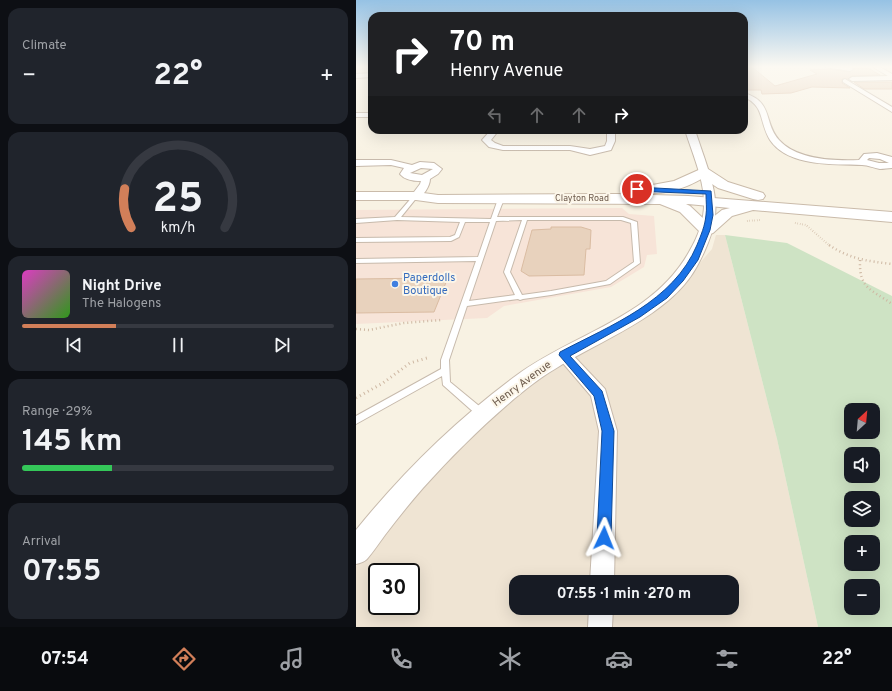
<!DOCTYPE html>
<meta charset="utf-8">
<style>
:root{--surface:#171b24;--page:#20242c;--text:#f1f3f6;--muted:#9ea1a6;--line:#363941;--accent:#d27f59}
body{margin:0;font-family:Overpass,sans-serif;background:var(--page);color:var(--text);height:100vh;display:flex;flex-direction:column;font-size:15px;white-space:nowrap}
*{box-sizing:border-box;margin:0}
p{font-size:13px;color:var(--muted)}
.icon{flex:none;width:22px;height:22px;fill:none;stroke:currentColor;stroke-width:2;stroke-linecap:round;stroke-linejoin:round}
.map{position:relative;flex:1;overflow:hidden}
.drawer{display:flex;flex-direction:column;gap:8px;padding:8px;background:#0d0f14;width:356px}
.drawer>*{flex:none}
.banner{position:absolute;left:12px;top:12px;width:380px;height:122px;border-radius:12px;box-shadow:0 4px 16px #0002;background:#202124;color:#fff;overflow:hidden}
.needle{width:26px;rotate:26deg}
.controls{position:absolute;left:488px;top:403px;display:grid;gap:8px}
.controls a{display:grid;place-items:center;width:36px;height:36px;border-radius:8px;background:var(--surface);box-shadow:0 4px 16px #0002;font-size:20px}
.speed{position:absolute;left:12px;top:563px;display:flex;gap:8px;font-size:20px;font-weight:700;text-align:center}
.speed>*{display:grid;place-content:center;width:52px;height:52px;border-radius:50%;background:var(--surface);box-shadow:0 4px 16px #0002;line-height:1}
.speed .limit{border:2px solid #111;border-radius:6px;background:#fff;color:#111}
.pin{position:absolute;display:grid;place-items:center;width:34px;height:34px;color:#fff;margin:-17px;border:2px solid #fff;border-radius:50%;box-shadow:0 1px 4px #0007}
.me{position:absolute;width:44px;margin:-22px;rotate:2deg;stroke-linejoin:round;filter:drop-shadow(0 0 3px #0008)}
.turn{display:flex;align-items:center;gap:14px;height:84px;padding:0 16px;font-size:18px}
.turn .icon{width:52px;height:52px;stroke-width:2.5}
.turn b{display:block;font-size:28px;line-height:34px}
.lanes{display:flex;align-items:center;height:38px;padding:0 16px;background:#0003;justify-content:center;gap:20px;direction:ltr}
.lanes .off{opacity:.35}
.big{font-size:30px;font-weight:700;line-height:1.1}
.drawer .card{flex:1;display:flex;flex-direction:column;justify-content:center;gap:6px;min-width:0;padding:0 14px;border-radius:12px;background:var(--page)}
.drawer .dial{align-items:center;gap:0}
.dial svg{height:104px;overflow:visible;fill:none;stroke:var(--line);stroke-width:7;stroke-linecap:round;text-anchor:middle}
.dial text{fill:var(--text);stroke:none}
.song{display:flex;align-items:center;gap:12px}
.cover{width:48px;height:48px;border-radius:6px;background:linear-gradient(135deg,hsl(310 70% 55%),hsl(110 70% 35%))}
.played{height:4px;border-radius:2px;background:linear-gradient(90deg,var(--accent) 30%,var(--line) 30%)}
.keys{display:flex;justify-content:space-around;direction:ltr}
.heat{display:flex;justify-content:space-between;align-items:center;font-size:22px;direction:ltr}
.charge{height:6px;border-radius:3px;background:linear-gradient(90deg,#34c759 29%,var(--line) 0)}
.trip{position:absolute;left:153px;top:575px;width:230px;height:40px;border-radius:12px;background:var(--surface);box-shadow:0 4px 16px #0002;font-weight:700;line-height:40px;text-align:center}
.tab-bar{display:flex;height:64px;justify-content:space-around;align-items:center;background:#090b0e;color:var(--muted)}
.tab-bar .icon{width:28px;height:28px}
.tab-bar .active{color:var(--accent)}
.tab-bar b{font-size:18px;color:var(--text)}
main{display:flex;flex:1;min-height:0}
.map>svg:first-child{display:block}
</style>
<main>
<section class="drawer">
<div class="card"><p>Climate</p>
<div class="heat"><a>−</a><b class="big">22°</b><a>+</a></div>
</div>
<div class="card dial"><svg viewBox="0 0 100 80">
<path d="M14 69A42 42 0 1 1 86 69"/>
<path d="M14 69A42 42 0 0 1 9 39" stroke="#d27f59"/>
<text x="50" y="56" font-size="32" font-weight="700">25</text>
<text x="50" y="72" font-size="11">km/h</text>
</svg></div>
<div class="card">
<div class="song"><i class="cover"></i><div><b>Night Drive</b><p>The Halogens</p></div></div>
<div class="played"></div>
<div class="keys"><svg class="icon" aria-label="previous" viewBox="0 0 24 24"><path d="M18 5L8 12l10 7zM5 5v14"/></svg><svg class="icon" aria-label="pause" viewBox="0 0 24 24"><path d="M8 5v14M16 5v14"/></svg><svg class="icon" aria-label="next" viewBox="0 0 24 24"><path d="M6 5l10 7-10 7zM19 5v14"/></svg></div>
</div>
<div class="card"><p>Range · 29%</p><b class="big">145 km</b><div class="charge"></div></div>
<div class="card"><p>Arrival</p><b class="big">07:55</b></div>
</section>
<div class="map">
<svg width="536" height="627" viewBox="0 0 536 627">
<rect width="100%" height="100%" fill="#f8f2e3"/>
<path fill="#efe4d3" fill-rule="evenodd" d="M360,235h9l52,204 41,188h-462v-61l35,-43 38,-42 32,-34 45,-42 31,-24 54,-33 87,-60 34,-39zM21,572h34v34h-34zM160,582h216v26h-216z"/>
<path fill="#f7e4d8" d="M266,208l7,6 25,2 3,38 -10,1 -3,12 -33,20 -107,19 -17,12 -131,6v-114z"/>
<path fill="#cee3c4" fill-rule="evenodd" d="M369,235l62,8 105,53v331h-74l-41,-188zM495,410h22v22h-22zM495,454h22v22h-22zM495,498h22v22h-22zM495,542h22v22h-22zM495,586h22v22h-22z"/>
<path fill="#e8d2bd" stroke="#dabca2" d="M388,67h8l23,19 42,-12 -7,-4 19,-1 21,3 4,-4h14l12,7 -28,1 -4,3h-6v4l8,5 -38,-1 -21,6 -29,1 -1,-4h-17z
M498,82h38v7h-28z
M195,227h30l10,3 -1,19h-4l-2,26 -55,1 -8,-5 11,-41 19,-1z
M93,275l-15,37 -78,1v-34l76,-1 1,-2z"/>
<g fill="none" stroke-linecap="round" stroke-linejoin="round">
<defs>
<path id="service" d="M58,195l4,1 -17,21 90,2 7,-20 3,-2 3,2 -7,18h126l14,5 3,41 -30,21 -59,11 -28,4 -3,1 -2,-1 -51,7 -18,54 1,22 34,28 1,3 -1,3 -3,1 -3,-1 -35,-31 -1,-9 -86,48v-8l85,-47v-9l35,-99 -120,2v-4l122,-2 12,-35h-25l-6,15 -8,4 -95,1v-4l94,-1 5,-2 5,-13 -63,-2 -41,3v-4l39,-2zM166,220l-18,52 11,23 -46,6 27,-80zM171,220h94l10,3 3,39 -28,19 -55,10 -29,4 -12,-23z"/>
<path id="minor" d="M469,67h26l2,2 -3,2z
M517,67h7l12,7v6l-40,1 -3,-2 3,-2 36,-1z
M16,73v4l-16,1v-4z
M489,79l47,28v5l-49,-30v-2z
M388,93c30,9 19,29 35,47 18,20 55,21 80,20l5,-6 13,-1 15,4v11c-4,0 -8,1 -12,1 -6,-1 -12,-4 -18,-4 -28,-1 -74,2 -92,-25 -11,-18 -5,-34 -26,-43zM513,158l11,1 9,4h-10l-12,-3z
M0,113h16v4h-16z
M135,130h8l-8,10 4,3 8,3h67l20,3 15,-3 2,-5v-11h8v11l-4,9 -21,5 -20,-5h-67l-14,-3 -7,-7z
M0,160h35l21,5 8,-3 14,1 8,6 -4,5 -8,5c0,7 -7,18 -14,20l-5,-3 9,-12 1,-3c-8,0 -16,-1 -21,-7l4,-6 -13,-3 -35,1zM65,168l12,1 -11,6 -12,-2z
M208,349l5,2 36,38 12,42 -3,151h-24l9,-151 -8,-35 -35,-41 3,-4z
M233,608h24l-1,19h-24z"/>
<path id="tertiary" d="M329,130h10c19,59 34,79 1,138 -27,48 -96,72 -141,101 -17,10 -33,23 -48,36 -30,26 -58,54 -84,83 -13,15 -26,31 -38,47 -6,8 -12,17 -18,24 -3,3 -7,4 -11,5v-34c47,-58 101,-111 161,-155 57,-42 135,-57 172,-123 9,-15 16,-34 15,-52 -1,-23 -12,-48 -19,-70z"/>
<path id="secondary" d="M347,168l5,1 20,13 35,11 2,3 -2,3 -5,1 -5,-1 -35,-11 -15,-10c-15,9 -38,18 -56,14l-2,-3 2,-3 27,-5z
M0,192h60l22,3 179,-1 71,2 204,16v10l-139,-12 -21,6 -19,17 -6,2 -6,-2 -21,-21 -20,-8 -222,-1 -22,-3h-60zM330,204h2l42,4 -8,2 -15,12 -17,-16z"/>
</defs>
<use href="#service" stroke="#c7baac" stroke-width="2"/>
<use href="#minor" stroke="#c7baac" stroke-width="2"/>
<use href="#tertiary" stroke="#c7baac" stroke-width="2"/>
<use href="#secondary" stroke="#cabbaa" stroke-width="2"/>
<path stroke="#ceb8a3" stroke-width="2" stroke-dasharray="0.5 2" stroke-linecap="butt" d="M391,221l13,-1
M439,223l11,2 24,21"/>
<path stroke="#ceb8a3" stroke-width="2.5" stroke-dasharray="1 3" stroke-linecap="butt" d="M473,245c21,14 38,16 63,19
M504,260c-1,29 11,29 32,44
M0,329l13,1 35,-7 37,-3"/>
<path stroke="#ceb8a3" stroke-width="3" stroke-dasharray="1 3.5" stroke-linecap="butt" d="M0,398l27,-15 27,-20 17,-5"/>
<use href="#service" fill="#fff" fill-rule="evenodd"/>
<use href="#minor" fill="#fff" fill-rule="evenodd"/>
<use href="#tertiary" fill="#fff" fill-rule="evenodd"/>
<use href="#secondary" fill="#fff" fill-rule="evenodd"/>
</g>
<linearGradient id="sky" x2="0" y2="1"><stop stop-color="#96c2e4"/><stop offset="0.43" stop-color="#fcf9f2"/><stop offset="1" stop-color="#fcf9f2" stop-opacity="0"/></linearGradient>
<rect width="536" height="155" fill="url(#sky)"/>
<path fill="#1a73e8" stroke="#114b97" d="M281,187l74,4 2,24 -3,15 -12,30 -15,21 -16,17 -27,19 -70,39 32,35 12,40 -3,107 -2,5 -5,2 -5,-2 -2,-5 5,-107 -8,-35 -35,-41 1,-3c51,-27 113,-50 137,-107 4,-10 8,-19 9,-30 1,-6 0,-14 0,-21l-71,-3v-3z"/>
<circle fill="#3f7fe0" stroke="#fcf6e9" stroke-width="1.5" cx="39" cy="284" r="4"/>
<g text-anchor="middle" dominant-baseline="central" stroke-width="4" stroke-linejoin="round" paint-order="stroke">
<g font-size="9" fill="#6d5b4d" stroke="#fcf6e9">
<text x="226" y="198">Clayton Road</text>
</g>
<g font-size="11" fill="#366cbe" stroke="#fcf6e9" text-anchor="start">
<text x="47" y="278">Paperdolls<tspan x="47" dy="13">Boutique</tspan></text>
</g>
<g font-size="11" fill="#6d5b4d" stroke="#fcf6e9">
<text transform="translate(166 384) rotate(-36)">Henry Avenue</text>
</g>
</g>
</svg>
<div class="controls">
<a><svg class="needle" viewBox="-14 -14 28 28"><path d="M0-13l5 13h-10z" fill="#e53935"/><path d="M0 13l5-13h-10z" fill="#9ea1a6"/></svg></a>
<a><svg class="icon" aria-label="sound" viewBox="0 0 24 24"><path d="M4 9h4l5-4v14l-5-4H4zM17 9q2 3 0 6"/></svg></a>
<a><svg class="icon" aria-label="layers" viewBox="0 0 24 24"><path d="M12 4l9 5-9 5-9-5zM3 14l9 5 9-5"/></svg></a>
<a>+</a>
<a>−</a>
</div>
<div class="speed"><div class="limit">30</div></div>
<div class="pin" style="left:281px;top:189px;background:#d93025"><svg class="icon" aria-label="arrive" viewBox="0 0 24 24"><path d="M6 21V4h12l-3 4 3 4H6"/></svg></div>
<svg class="me" style="left:248px;top:538px" viewBox="-20 -20 40 40"><path d="M0-17L14 15 0 8-14 15z" fill="#1a73e8" stroke="#fff" stroke-width="4"/></svg>
<div class="trip">07:55 · 1 min · 270 m</div>
<div class="banner">
<div class="turn"><svg class="icon" aria-label="right" viewBox="0 0 24 24"><path d="M7 20v-9h11M14 6l5 5-5 5"/></svg><div><b>70 m</b>Henry Avenue</div></div>
<div class="lanes"><svg class="icon off" aria-label="left" viewBox="0 0 24 24"><path d="M17 20v-9H6M10 6l-5 5 5 5"/></svg><svg class="icon off" aria-label="ahead" viewBox="0 0 24 24"><path d="M12 20V5M6 11l6-6 6 6"/></svg><svg class="icon off" aria-label="ahead" viewBox="0 0 24 24"><path d="M12 20V5M6 11l6-6 6 6"/></svg><svg class="icon" aria-label="right" viewBox="0 0 24 24"><path d="M7 20v-9h11M14 6l5 5-5 5"/></svg></div>
</div>
</div>
</main>
<nav class="tab-bar">
<b>07:54</b>
<svg class="icon active" aria-label="directions" viewBox="0 0 24 24"><path d="M12 3l9 9-9 9-9-9zM9 14v-3h6M13 9l2 2-2 2"/></svg>
<svg class="icon" aria-label="music" viewBox="0 0 24 24"><path d="M9 18V5l10-2v13"/><circle cx="6" cy="18" r="3"/><circle cx="16" cy="16" r="3"/></svg>
<svg class="icon" aria-label="phone" viewBox="0 0 24 24"><path d="M5 4h4l2 5-3 2q2 4 5 5l2-3 5 2v4C11 20 4 13 5 4z"/></svg>
<svg class="icon" aria-label="climate" viewBox="0 0 24 24"><path d="M12 3v18M4 7l16 10M4 17L20 7"/></svg>
<svg class="icon" aria-label="car" viewBox="0 0 24 24"><path d="M5 17H2v-5l4-1 3-4h7l3 4 3 1v5h-3M9 17h6M6 11h13"/><circle cx="7" cy="17" r="2"/><circle cx="17" cy="17" r="2"/></svg>
<svg class="icon" aria-label="filters" viewBox="0 0 24 24"><path d="M4 7h16M4 17h16"/><circle cx="9" cy="7" r="2"/><circle cx="15" cy="17" r="2"/></svg>
<b>22°</b>
</nav>
